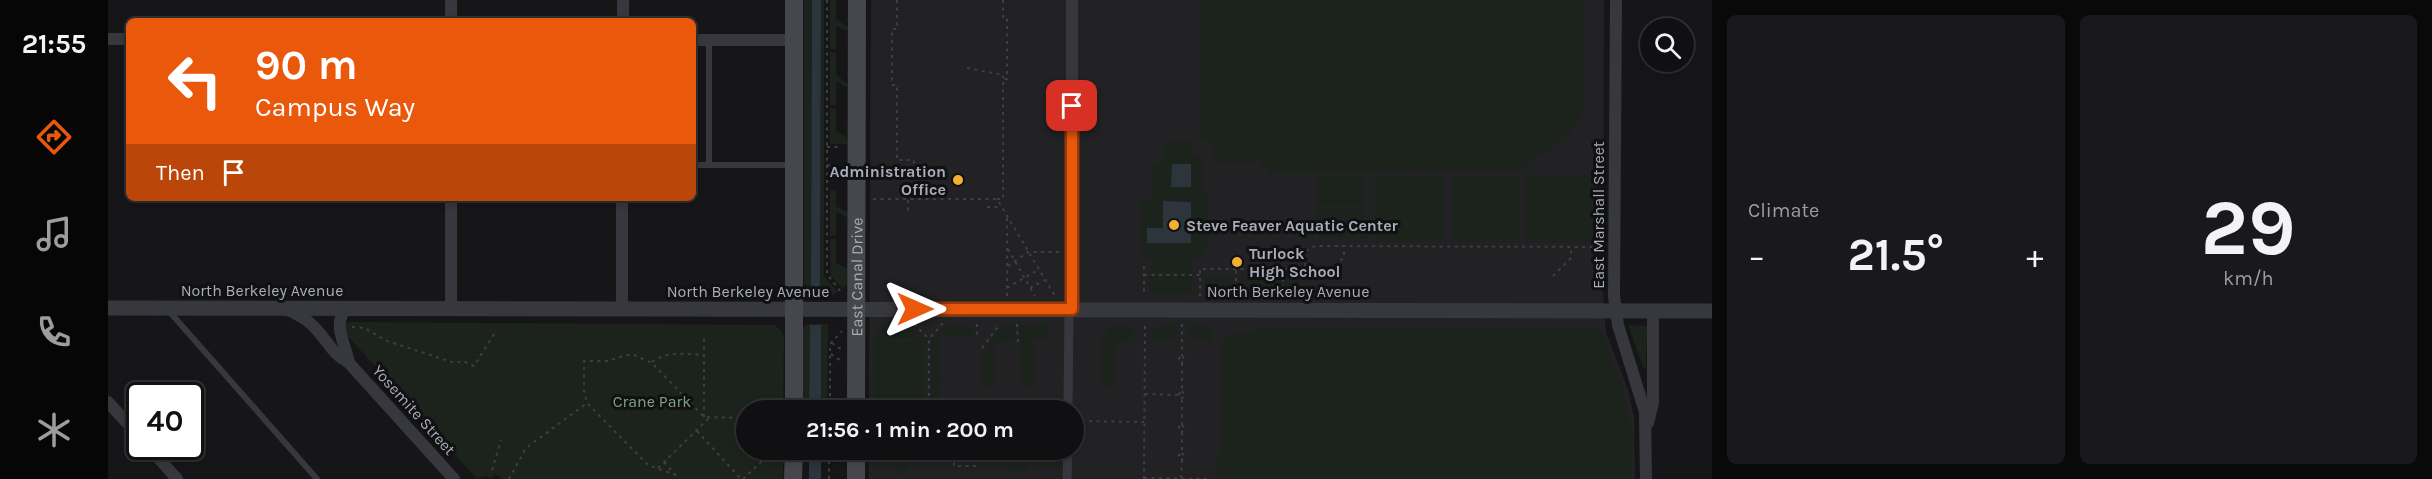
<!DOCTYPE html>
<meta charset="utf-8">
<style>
:root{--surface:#101012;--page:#19191b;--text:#f1f3f6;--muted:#9c9d9f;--line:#303032;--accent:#ea580c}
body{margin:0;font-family:Karla,sans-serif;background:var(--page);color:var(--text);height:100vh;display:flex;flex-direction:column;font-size:22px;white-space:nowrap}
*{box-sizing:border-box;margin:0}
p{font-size:20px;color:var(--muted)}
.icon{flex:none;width:33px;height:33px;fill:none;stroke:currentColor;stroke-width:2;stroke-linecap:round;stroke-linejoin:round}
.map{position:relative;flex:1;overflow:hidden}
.panel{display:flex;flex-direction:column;gap:15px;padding:15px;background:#09090a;width:720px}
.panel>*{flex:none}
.banner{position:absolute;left:18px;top:18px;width:570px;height:183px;border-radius:9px;box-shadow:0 3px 9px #0003,0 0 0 2px var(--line);background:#ea580c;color:#fff;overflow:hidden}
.fabs{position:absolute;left:1532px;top:18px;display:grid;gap:12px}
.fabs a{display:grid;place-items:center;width:54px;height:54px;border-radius:50%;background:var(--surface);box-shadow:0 3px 9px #0003,0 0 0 2px var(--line);font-size:30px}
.speed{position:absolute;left:18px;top:382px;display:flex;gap:12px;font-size:30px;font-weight:700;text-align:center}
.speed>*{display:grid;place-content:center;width:78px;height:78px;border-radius:50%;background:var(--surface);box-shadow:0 3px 9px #0003,0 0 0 2px var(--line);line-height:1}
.speed .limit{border:3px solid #111;border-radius:9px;background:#fff;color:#111}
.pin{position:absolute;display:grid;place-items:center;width:51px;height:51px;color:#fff;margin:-26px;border-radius:12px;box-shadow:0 3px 9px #0006}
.me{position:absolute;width:66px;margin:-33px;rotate:90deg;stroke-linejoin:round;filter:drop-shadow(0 0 4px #0008)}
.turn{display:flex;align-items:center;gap:21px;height:126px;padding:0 30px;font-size:27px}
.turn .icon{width:78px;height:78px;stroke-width:2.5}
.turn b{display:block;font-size:42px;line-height:51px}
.then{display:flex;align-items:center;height:57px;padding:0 30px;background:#0003;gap:12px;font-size:22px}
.big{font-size:45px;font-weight:700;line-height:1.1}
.panel .card{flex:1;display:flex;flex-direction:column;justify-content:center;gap:9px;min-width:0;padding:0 21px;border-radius:9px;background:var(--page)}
.panel .dial{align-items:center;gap:0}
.dial b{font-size:78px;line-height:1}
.heat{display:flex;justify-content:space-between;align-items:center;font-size:33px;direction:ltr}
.panel .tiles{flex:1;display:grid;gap:15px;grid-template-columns:repeat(2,1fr)}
.trip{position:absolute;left:628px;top:400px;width:348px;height:60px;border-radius:30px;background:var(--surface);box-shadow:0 3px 9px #0003,0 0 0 2px var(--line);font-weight:700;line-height:60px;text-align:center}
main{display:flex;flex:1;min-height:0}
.dock{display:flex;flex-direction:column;width:108px;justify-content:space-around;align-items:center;background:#060607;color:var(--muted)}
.dock .icon{width:42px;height:42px}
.dock .current{color:var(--accent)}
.dock b{font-size:27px;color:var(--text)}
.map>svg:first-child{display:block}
</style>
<main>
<nav class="dock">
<b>21:55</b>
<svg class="icon current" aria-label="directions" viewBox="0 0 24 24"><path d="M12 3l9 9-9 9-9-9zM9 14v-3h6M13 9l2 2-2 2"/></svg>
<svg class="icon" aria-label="music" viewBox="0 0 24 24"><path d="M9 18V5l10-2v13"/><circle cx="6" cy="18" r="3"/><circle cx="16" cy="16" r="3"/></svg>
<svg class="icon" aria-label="phone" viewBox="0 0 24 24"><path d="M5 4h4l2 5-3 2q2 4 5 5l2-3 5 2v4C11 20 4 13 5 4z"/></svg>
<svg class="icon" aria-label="climate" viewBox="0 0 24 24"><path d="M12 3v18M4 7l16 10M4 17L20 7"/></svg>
</nav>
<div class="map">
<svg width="1604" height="479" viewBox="0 0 1604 479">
<rect width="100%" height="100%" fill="#161618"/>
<path fill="#222225" d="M763,0h733l-1,296 3,36 22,58 6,26 1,63h-766v-29h205v-39h-205z"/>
<path fill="#1c231d" d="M696,0h8l-1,288h9l1,-288h3v276l14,16 -4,3h-24l-3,-4 -1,-6 -2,-1z
M722,0h6v19l12,8 -1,4 -11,-5v23h-6z
M1092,0h384v112l-13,19 -17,16 -38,25 -249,1v-5h-7v-6l-47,1v-17l-14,-10z
M722,52h6v23l12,9 -2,3 -10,-6v24h-6z
M722,108h6v23l11,7 1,6h-18z
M1085,141v14l10,1v35h5l-1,58h-4v10h-11v15l-41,-1v-15h-10v-56l11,-1v-38h12l-1,-21z
M1417,175l68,1v67l-68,-1z
M1267,176h68l-1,66h-67z
M1344,176l68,1v65h-68z
M1209,177l48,1v28h-48z
M722,190h6v16l12,7 -1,4 -11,-5v24h-6z
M1209,209h48l-1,29 -47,-1z
M722,239h6v24l13,6 -1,15 -6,4 -11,-12z
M1040,276h44v18h-42z
M1097,278h27v16h-27z
M1133,278h40v16h-40z
M1177,278h15v16h-15z
M241,322l425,3 7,5 3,7 -1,74h-36v39h36v29h-280l-8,-5 -4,5 -5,-3 -9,3 -133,-147v-7z
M699,324h21l-1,87h-6v-85l-11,-1 -1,86h-7l1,-83z
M773,325l7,3 1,13h36v70h-51v-76z
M783,325h22l13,14 -36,-1z
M836,325l30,1v11h-32l-3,3v33l3,1v7l-2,1 -1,29h-9l1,-72z
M894,325h13v17h-21v45h-13l1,-34z
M911,325h28l1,15h-14v48l-13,-1z
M1520,325l19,1 -1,42 -3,-1z
M998,326h28v16h-20v47h-12l-1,-52 5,-1z
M1053,326h14v15h-22v-13h6z
M1082,326h23v15h-23z
M1146,327l343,1 6,5 6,20 13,31 8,35 2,60h-413v-4h-3v-20h4l1,-112 8,-9 25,-2z
M772,450h45v8l-7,1 -16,16z
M872,457h80v12l-21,-1v-4h-10l-1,7 -48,-3z"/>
<path fill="#2c353c" d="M704,0h9l-1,289h-9z
M1064,164h19v23h-20z
M1055,201l28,1v41h-44v-15h16z
M702,325h11v86h-12z
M701,450h12v29h-12z"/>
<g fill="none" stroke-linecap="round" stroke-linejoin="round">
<path stroke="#3d3f44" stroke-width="2" stroke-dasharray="3 4.5" stroke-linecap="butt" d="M719,0v274l14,18
M789,0v29h-5v56h5v75h17l-1,39
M859,68l36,7v3
M719,147h15
M719,165l14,3
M765,199h124l58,97
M889,199h6v-120h4v-62h-4v-17
M800,200v12
M879,207h14
M899,218v78
M900,249l27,47
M900,266l20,-14h33
M1036,266v30
M1227,266l9,-9v-11
M1036,275h56
M1445,276l18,-18v-11
M899,288l31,-18
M922,288l14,-8
M1092,296v-27h105l1,-18 9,-5 285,1
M1128,296v-27
M1175,296v-27
M806,324l15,15
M869,324v15
M909,324l1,18
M1074,324v32
M244,327l12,1 23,13 68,22 8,-2 11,5 22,-35
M724,343l10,7
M874,348l18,-24
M723,354l10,7
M1074,356l3,3 -3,4 -4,-4z
M544,362c14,-11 35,-8 52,-7
M1074,363v28
M1074,391l3,4 -3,3 -4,-3z
M1037,394l33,1
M722,411v-67l12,-13
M821,411v-72l14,-16
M596,417v-83
M966,421l70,1
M1074,425v-27
M1074,425l3,3 -3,4 -4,-4z
M589,431l44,48
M1074,432v21
M821,450v5h43
M1074,453l3,3 -3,4 -4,-4z
M846,455v11h22v-8
M872,455h79
M556,462l15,17
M550,468l52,-51
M384,470l9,-30
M568,475l-28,-10 -61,-62 -3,-12v-30h24l18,-6h8l18,8 52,54 43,1
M1036,478l68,1
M1073,478l1,-18
M401,479l17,-31 61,-45
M635,479l21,-20
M721,479v-29
M1036,479l1,-155"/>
<path stroke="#37383d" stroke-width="6" d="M601,40v125
M585,165h98
M60,310l149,169"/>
<path stroke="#37383d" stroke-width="9" d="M960,411l1,-102
M959,479l1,-29"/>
<path stroke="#37383d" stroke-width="12" d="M964,0v309
M1508,0l-2,296 4,29 27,87 1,67
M343,21v-21
M515,21v-21
M0,39h21
M585,40h101
M239,308c-16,15 -1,37 2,55
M514,308v-110
M178,309c9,4 18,8 25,15 15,13 20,30 38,39l105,116
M343,309v-111
M0,402l32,35
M1540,423l5,-20v-92
M41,447l28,32"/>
<path stroke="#37383d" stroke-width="15" d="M0,308l1604,3"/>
<g stroke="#45474d" stroke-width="18">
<path d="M686,411v-411"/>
<path id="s1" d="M748,411l1,-411"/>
<path d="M685,479l1,-29"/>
<path d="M748,479v-29"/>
</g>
</g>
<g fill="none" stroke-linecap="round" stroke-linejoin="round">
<defs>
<path id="route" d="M807,309h157v-203"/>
</defs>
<use href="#route" stroke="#983908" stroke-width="15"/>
<use href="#route" stroke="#ea580c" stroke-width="10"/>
</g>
<g fill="#f2b134" stroke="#111113" stroke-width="2">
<circle cx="850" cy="180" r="6"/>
<circle cx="1066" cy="225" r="6"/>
<circle cx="1129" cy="262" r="6"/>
</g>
<g text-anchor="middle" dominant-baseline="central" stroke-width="6" stroke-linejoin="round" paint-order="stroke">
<g font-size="16" font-weight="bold" fill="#a8adb8" stroke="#111113" text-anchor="start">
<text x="838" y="171" text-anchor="end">Administration<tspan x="838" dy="18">Office</tspan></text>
<text x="1078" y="225">Steve Feaver Aquatic Center</text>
<text x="1141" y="253">Turlock<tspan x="1141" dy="18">High School</tspan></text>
</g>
<g font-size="16" fill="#a8adb8" stroke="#111113">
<text transform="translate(1490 215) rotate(-90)">East Marshall Street</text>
<text stroke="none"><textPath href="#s1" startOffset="134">East Canal Drive</textPath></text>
<text x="154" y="290">North Berkeley Avenue</text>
<text x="640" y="291">North Berkeley Avenue</text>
<text x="1180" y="291">North Berkeley Avenue</text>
<text transform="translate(306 410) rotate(48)">Yosemite Street</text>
</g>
<g font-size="16" fill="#7fa381" stroke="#111113">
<text x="544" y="401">Crane Park</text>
</g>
</g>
</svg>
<div class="fabs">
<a><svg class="icon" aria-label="search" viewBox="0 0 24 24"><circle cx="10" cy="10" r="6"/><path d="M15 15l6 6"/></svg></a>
</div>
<div class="speed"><div class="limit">40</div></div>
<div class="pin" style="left:964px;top:106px;background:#d93025"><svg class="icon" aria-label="arrive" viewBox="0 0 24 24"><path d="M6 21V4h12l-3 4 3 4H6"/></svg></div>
<svg class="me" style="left:807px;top:309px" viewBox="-20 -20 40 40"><path d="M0-17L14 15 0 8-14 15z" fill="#ea580c" stroke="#fff" stroke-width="4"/></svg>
<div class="trip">21:56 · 1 min · 200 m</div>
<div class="banner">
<div class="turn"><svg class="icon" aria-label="left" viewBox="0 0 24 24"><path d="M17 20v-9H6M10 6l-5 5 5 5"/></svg><div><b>90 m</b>Campus Way</div></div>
<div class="then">Then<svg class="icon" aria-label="arrive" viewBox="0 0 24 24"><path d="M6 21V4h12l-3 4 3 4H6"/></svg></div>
</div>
</div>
<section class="panel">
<div class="tiles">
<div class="card"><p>Climate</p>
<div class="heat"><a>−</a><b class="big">21.5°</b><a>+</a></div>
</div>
<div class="card dial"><b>29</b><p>km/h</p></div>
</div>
</section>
</main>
